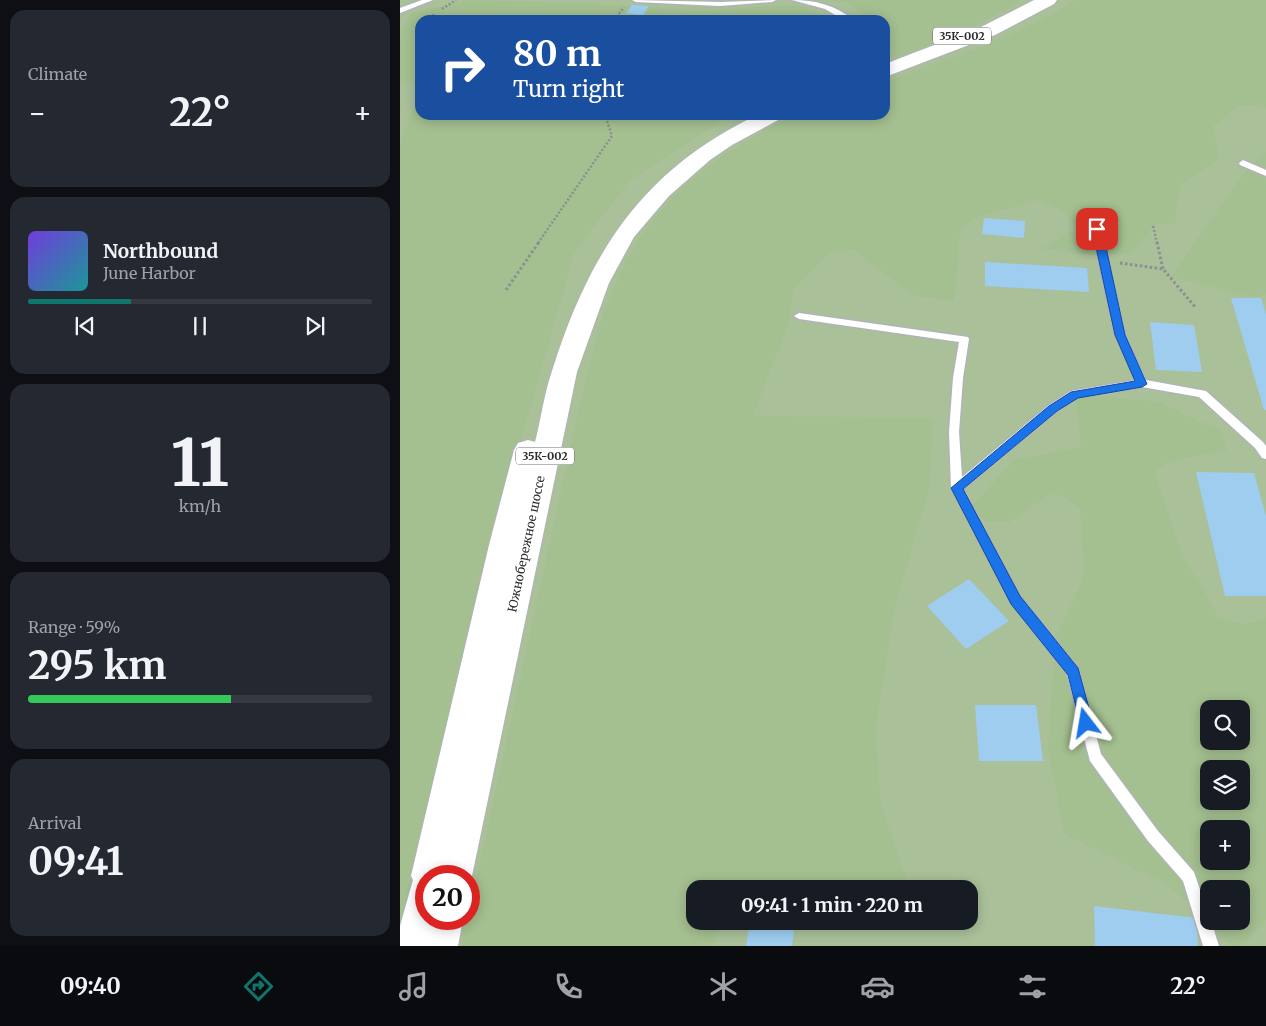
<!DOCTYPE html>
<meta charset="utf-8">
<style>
:root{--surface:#171b24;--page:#242831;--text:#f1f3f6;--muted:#9ea1a6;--line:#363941;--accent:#0f766e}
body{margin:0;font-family:Merriweather,serif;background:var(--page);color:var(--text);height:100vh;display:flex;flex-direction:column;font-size:19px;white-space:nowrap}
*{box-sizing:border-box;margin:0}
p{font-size:16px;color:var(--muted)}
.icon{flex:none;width:28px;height:28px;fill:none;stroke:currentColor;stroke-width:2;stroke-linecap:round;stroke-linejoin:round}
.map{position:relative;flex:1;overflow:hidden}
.sheet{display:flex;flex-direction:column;gap:10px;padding:10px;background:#0d0f14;width:400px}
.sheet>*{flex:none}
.hud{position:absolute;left:15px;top:15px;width:475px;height:105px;border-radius:15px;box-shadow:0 2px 12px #0003;background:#1a4fa0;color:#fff;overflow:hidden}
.tools{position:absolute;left:800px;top:700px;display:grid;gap:10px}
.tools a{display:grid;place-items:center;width:50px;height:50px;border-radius:10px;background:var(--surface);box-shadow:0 2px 12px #0003;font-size:25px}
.speed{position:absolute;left:15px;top:865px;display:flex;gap:10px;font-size:25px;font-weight:700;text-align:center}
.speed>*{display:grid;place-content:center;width:65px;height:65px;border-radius:50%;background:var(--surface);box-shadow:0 2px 12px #0003;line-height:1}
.speed .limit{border:8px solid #d22;background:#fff;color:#111}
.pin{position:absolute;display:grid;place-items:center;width:42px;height:42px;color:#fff;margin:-21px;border-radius:10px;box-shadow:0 2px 8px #0006}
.me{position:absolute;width:55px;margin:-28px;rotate:346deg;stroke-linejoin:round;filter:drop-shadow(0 0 4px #0008)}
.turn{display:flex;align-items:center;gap:18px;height:105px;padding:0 15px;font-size:22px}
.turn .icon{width:65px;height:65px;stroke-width:2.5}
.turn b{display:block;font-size:35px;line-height:42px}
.big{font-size:38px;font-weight:700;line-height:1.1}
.sheet .tile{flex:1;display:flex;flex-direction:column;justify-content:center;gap:8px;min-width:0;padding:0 18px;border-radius:15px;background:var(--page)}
.sheet .dial{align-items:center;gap:0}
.dial b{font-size:65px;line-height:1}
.song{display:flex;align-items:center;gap:15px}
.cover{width:60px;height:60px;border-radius:8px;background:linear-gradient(135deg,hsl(260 70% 55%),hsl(180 70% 35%))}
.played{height:5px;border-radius:2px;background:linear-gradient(90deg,var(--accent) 30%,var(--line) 30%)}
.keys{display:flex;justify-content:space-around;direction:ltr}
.heat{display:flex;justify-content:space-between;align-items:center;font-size:28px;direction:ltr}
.charge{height:8px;border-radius:4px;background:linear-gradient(90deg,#34c759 59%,var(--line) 0)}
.trip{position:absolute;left:286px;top:880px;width:292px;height:50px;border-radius:15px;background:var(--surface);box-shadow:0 2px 12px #0003;font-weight:700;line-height:50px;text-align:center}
.tab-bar{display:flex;height:80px;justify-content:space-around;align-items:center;background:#090b0e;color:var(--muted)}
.tab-bar .icon{width:35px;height:35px}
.tab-bar .on{color:var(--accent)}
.tab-bar b{font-size:22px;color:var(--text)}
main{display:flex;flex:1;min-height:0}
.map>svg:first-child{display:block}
</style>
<main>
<section class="sheet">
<div class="tile"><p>Climate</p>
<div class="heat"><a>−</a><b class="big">22°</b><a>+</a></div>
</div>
<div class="tile">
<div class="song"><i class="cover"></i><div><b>Northbound</b><p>June Harbor</p></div></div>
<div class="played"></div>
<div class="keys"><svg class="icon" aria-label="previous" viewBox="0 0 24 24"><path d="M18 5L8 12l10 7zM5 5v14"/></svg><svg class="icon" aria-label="pause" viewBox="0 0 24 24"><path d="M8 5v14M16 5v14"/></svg><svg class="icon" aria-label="next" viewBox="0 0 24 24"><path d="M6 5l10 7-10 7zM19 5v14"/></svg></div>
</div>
<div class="tile dial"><b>11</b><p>km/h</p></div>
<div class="tile"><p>Range · 59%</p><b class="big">295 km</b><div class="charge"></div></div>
<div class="tile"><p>Arrival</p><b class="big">09:41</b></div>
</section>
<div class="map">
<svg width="866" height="946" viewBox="0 0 866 946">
<rect width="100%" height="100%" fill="#dee3e6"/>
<path fill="#a9c099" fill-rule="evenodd" d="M0,0h866v946h-866zM20,20h465v95h-465zM809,709h32v32h-32zM809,769h32v32h-32zM809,829h32v32h-32zM26,876h43v43h-43zM295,889h275v32h-275zM809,889h32v32h-32z"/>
<path fill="#a4bf90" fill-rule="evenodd" d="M70,0l146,5 84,6 99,-6 37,15h-416v63h-20v-49l10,-20z
M429,0h192l-47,27 -79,31 -10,-12v-26h-20l-13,-16z
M676,0h190v107l-28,-1 -25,20 6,32 -39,27 -5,39h-20l-23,29 -32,3 -58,-7 35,-21 -15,-18 -24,-10 -66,19 -12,11 -6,71 -39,-5 -63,-47 -24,5 -34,35 -5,32 -36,95 179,2 -2,68 -36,125 -19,119 6,77 29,82h-215v32h41l-18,10 -4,15h-252l124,-569c8,-27 14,-55 24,-80 29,-71 68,-115 134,-154 15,-9 40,-26 58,-28 26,-4 56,0 83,0v-34c65,-23 133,-43 191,-81z
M20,93v22h311l-101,65 -56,73 -69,244 -96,406 -9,27v-787z
M866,152v142l-12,3 -83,-20 72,-103z
M675,394l84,8 63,30 5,18 -61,12 -11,10 26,80 38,65 23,7 24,-5v301l-25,26h-9l-62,-60 -106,-52 -16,-87 8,-110 29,-62 -5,-68 -27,-15 -45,31 -21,-1 -16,-14 43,-48 67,-13zM809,709h32v32h-32zM809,769h32v32h-32zM809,829h32v32h-32zM809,889h32v32h-32z"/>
<path fill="#9ecdf0" d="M232,5l17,1 -6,9 -17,-2z
M584,218l41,3 -1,17 -42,-4z
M585,262l102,6 2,24 -104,-6z
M831,298h30l5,16v96h-2z
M750,322l44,3 8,47 -46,-2z
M796,472l58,1 12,43v80h-41z
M569,579l40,42 -43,28 -39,-43z
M575,705h61l7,56h-64z
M694,906l102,12 2,28h-103z
M350,921l45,1 -3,24h-46z"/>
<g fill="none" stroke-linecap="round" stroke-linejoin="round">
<defs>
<path id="service" d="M22,0h11l-33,13v-5z
M232,0l88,2 56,-2 -4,2 -52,4 -84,-4z
M392,0c22,0 44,5 61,20h-9l-19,-11z
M843,160l23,10v6l-26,-11 -1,-2z
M693,210l5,3 27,122 21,45 60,11 57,51 3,4v13l-4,-1 -7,-10 -56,-51 -57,-10 -64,10 -21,14 -94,78 57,107 58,72 23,86 57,77 36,41 15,44v5h2l8,25h-16l-20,-65 -35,-40 -58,-80 -23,-87 -55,-70 -61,-116 -2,-56 4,-54 6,-36 -160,-23 -5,-3 5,-3 169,24 1,2 -6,39 -4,54 3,45 87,-72 22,-14 65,-11 -21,-45 -27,-122z"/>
<path id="trunk" d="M634,0h23l-3,4 -59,31 -110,42v-13l96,-37z
M357,115h26l-3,4 -48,26 -22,15 -41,36 -35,41 -25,46 -32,89 -105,504 -3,7v-7h-43v43h37l-5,27h-58v-20l13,-46 -2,-4 78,-331 25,-95 4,-7 10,-3 7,2c6,-23 9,-48 17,-71 37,-118 90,-201 205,-256z"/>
</defs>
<use href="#service" stroke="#b0b4b7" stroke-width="3"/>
<use href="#trunk" stroke="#b0b4b7" stroke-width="2"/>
<path stroke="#8b8f91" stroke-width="2.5" stroke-dasharray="2 2" stroke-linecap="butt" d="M42,9l14,-9
M26,20l9,-6
M214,20l10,-13
M753,226l4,17
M138,243l74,-107 -7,-21"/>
<path stroke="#8b8f91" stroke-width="3" stroke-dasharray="2.5 2.5" stroke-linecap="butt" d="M757,242l6,27
M720,263l43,6 33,39
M106,290l33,-48"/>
<use href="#service" fill="#fff" fill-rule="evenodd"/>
<use href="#trunk" fill="#fff" fill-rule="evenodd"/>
</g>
<path fill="#1a73e8" stroke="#114b97" d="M697,226l5,3 23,106 22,49 -5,3 -64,11 -21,13 -94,78 57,107 58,72 15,55 -2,5 -5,1 -4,-1 -2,-5 -12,-48 -57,-71 -60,-116 98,-82 22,-14 64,-11 -20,-46 -23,-106z"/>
<g text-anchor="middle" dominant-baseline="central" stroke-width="5" stroke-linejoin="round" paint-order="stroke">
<g fill="#fff" stroke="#6b6d6d" stroke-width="1">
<rect x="533" y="27.5" width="58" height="17" rx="4"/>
<rect x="116" y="447.5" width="58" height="17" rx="4"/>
</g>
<g font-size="11" font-weight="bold" fill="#2c2e2f">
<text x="562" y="36">35К-002</text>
<text x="145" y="456">35К-002</text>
</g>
<g font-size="12" fill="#2c2e2f" stroke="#fff">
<text transform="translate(126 544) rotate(-78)">Южнобережное шоссе</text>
</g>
</g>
</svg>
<div class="tools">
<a><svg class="icon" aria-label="search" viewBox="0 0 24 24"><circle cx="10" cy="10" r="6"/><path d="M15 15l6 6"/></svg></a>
<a><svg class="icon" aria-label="layers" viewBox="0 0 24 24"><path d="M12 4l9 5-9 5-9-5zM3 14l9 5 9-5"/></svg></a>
<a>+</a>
<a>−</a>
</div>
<div class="speed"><div class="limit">20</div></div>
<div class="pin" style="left:697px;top:229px;background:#d93025"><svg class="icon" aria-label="arrive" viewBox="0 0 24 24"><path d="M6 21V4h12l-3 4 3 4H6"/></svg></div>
<svg class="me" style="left:686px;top:723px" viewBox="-20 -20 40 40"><path d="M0-17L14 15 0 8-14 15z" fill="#1a73e8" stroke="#fff" stroke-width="4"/></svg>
<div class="trip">09:41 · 1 min · 220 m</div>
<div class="hud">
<div class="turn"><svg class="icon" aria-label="right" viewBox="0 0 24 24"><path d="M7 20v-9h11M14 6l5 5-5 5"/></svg><div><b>80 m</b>Turn right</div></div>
</div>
</div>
</main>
<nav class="tab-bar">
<b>09:40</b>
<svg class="icon on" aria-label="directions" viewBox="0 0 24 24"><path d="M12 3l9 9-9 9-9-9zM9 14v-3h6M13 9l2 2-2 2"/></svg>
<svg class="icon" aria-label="music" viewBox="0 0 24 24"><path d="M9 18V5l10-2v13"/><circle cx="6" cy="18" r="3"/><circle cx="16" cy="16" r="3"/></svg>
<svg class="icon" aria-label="phone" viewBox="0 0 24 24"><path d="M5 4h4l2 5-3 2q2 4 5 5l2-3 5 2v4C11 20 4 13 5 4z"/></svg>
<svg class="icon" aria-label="climate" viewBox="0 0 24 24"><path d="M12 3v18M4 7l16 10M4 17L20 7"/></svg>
<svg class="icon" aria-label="car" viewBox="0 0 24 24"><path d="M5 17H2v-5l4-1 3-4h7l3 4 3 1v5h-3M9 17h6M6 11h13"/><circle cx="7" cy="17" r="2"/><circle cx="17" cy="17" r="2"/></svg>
<svg class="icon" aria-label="filters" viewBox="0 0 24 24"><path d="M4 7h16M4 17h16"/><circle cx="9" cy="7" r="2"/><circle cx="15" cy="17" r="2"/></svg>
<b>22°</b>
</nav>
